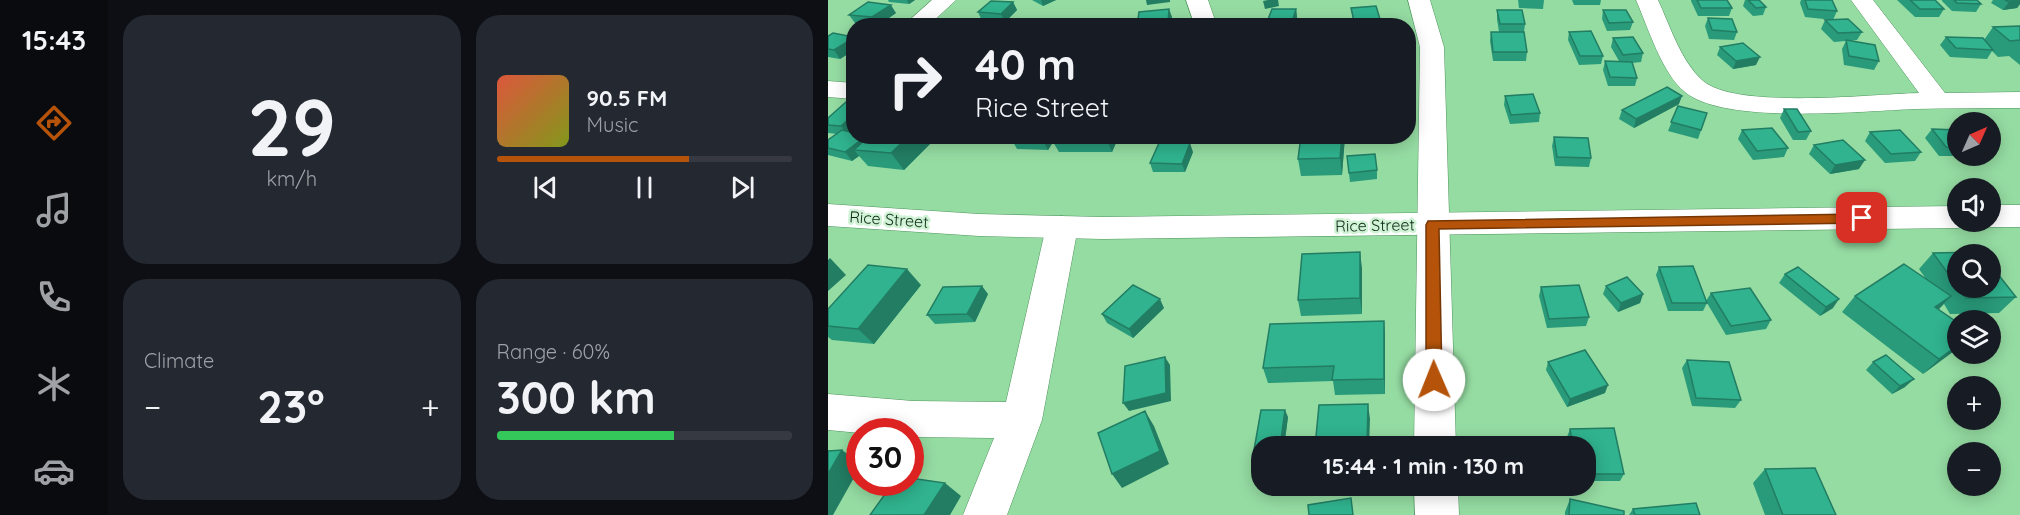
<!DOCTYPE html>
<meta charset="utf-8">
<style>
:root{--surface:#171b24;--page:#242831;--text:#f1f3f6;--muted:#9ea1a6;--line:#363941;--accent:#b45309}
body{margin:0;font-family:Quicksand,sans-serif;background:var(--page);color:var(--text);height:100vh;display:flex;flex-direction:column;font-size:22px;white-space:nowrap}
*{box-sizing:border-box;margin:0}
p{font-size:20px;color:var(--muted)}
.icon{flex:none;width:33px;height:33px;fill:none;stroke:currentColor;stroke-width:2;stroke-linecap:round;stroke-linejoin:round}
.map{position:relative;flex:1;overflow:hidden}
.details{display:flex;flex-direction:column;gap:15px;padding:15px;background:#0d0f14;width:720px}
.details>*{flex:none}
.top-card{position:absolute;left:18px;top:18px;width:570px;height:126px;border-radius:24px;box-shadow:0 3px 15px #0003;background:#171b24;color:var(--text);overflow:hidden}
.needle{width:39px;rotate:45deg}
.buttons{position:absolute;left:1119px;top:112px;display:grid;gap:12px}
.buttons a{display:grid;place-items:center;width:54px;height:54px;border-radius:50%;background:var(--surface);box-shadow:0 3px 15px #0003;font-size:30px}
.speed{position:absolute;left:18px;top:418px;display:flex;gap:12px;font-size:30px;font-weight:700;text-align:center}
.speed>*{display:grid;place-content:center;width:78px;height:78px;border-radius:50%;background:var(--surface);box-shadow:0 3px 15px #0003;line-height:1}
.speed .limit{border:9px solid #d22;background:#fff;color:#111}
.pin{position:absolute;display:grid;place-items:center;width:51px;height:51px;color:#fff;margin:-26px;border-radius:12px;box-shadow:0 3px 9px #0006}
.me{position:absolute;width:66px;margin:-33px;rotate:359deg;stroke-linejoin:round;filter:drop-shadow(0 0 4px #0008)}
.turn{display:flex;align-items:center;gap:21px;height:126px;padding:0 30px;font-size:27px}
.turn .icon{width:78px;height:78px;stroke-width:2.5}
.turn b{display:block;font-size:42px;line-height:51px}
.big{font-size:45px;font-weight:700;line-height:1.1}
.details .widget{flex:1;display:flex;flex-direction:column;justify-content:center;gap:9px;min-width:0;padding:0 21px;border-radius:24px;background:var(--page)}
.details .dial{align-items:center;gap:0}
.dial b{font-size:78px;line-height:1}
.song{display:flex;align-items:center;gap:18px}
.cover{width:72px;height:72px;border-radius:9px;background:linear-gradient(135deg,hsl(10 70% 55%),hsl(70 70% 35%))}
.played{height:6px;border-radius:3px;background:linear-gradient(90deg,var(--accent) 65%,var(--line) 65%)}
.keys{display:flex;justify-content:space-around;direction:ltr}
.heat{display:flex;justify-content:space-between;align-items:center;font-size:33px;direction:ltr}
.charge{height:9px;border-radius:4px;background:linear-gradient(90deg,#34c759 60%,var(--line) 0)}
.details .tiles{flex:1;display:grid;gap:15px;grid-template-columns:repeat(2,1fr)}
.trip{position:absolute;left:423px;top:436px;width:345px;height:60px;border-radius:24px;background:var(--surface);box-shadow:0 3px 15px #0003;font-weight:700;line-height:60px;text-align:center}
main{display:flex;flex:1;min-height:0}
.dock{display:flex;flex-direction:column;width:108px;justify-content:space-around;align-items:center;background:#090b0e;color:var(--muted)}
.dock .icon{width:42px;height:42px}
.dock .on{color:var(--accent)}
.dock b{font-size:27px;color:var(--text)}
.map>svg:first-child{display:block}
</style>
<main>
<nav class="dock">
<b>15:43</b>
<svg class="icon on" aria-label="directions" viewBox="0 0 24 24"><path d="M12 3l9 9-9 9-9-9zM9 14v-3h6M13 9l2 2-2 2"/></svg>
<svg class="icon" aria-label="music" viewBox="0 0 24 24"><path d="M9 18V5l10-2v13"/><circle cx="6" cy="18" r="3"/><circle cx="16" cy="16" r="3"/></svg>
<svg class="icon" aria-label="phone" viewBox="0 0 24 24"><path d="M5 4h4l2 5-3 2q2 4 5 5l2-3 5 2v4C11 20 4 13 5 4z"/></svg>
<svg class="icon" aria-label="climate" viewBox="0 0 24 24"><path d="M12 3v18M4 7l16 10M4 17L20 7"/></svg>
<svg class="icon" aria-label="car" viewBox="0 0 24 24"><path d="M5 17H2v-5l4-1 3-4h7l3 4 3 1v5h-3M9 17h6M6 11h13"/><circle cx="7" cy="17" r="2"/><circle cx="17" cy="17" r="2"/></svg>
</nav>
<section class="details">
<div class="tiles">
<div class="widget dial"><b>29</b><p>km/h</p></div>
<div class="widget">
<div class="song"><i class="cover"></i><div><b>90.5 FM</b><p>Music</p></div></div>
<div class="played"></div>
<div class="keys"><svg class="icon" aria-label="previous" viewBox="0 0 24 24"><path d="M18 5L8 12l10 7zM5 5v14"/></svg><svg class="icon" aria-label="pause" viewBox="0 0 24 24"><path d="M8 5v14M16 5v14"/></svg><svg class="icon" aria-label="next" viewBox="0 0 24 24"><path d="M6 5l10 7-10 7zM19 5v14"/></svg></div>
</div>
<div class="widget"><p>Climate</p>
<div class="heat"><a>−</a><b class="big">23°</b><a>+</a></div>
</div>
<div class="widget"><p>Range · 60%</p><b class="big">300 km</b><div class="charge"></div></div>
</div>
</section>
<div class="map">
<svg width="1192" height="515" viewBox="0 0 1192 515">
<rect width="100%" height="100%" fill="#95dca2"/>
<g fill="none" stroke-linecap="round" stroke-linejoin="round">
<defs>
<path id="minor" d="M104,0h24l-28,26h-25z
M358,0h22l9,26h-22z
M580,0h22l14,47 12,400h-42l6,-400z
M808,0h22c12,26 23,61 44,80 32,30 171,14 217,13l-68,-93h22l72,93 75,-1v16c-35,0 -70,0 -105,1 -52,2 -191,16 -230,-17 -23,-18 -37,-65 -49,-92z
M0,81l26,2v16l-26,-2z
M234,216l11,3 5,8 -36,193 -35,95h-44l31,-77 -81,-1h-3v-5l-50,1 -32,-3v-36l85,7 93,1 40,-175 5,-8z
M586,486h44l1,29h-44z"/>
<path id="tertiary" d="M0,204l151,10 124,3 855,-11v16h13l-13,6 -855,11 -124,-3 -151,-10z
M1162,205h30v22h-30l-11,-3 -1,-2h12z"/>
</defs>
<use href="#minor" stroke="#4f945e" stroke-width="1"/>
<use href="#tertiary" stroke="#4f945e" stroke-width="1"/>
<use href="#minor" fill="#fff" fill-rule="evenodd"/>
<use href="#tertiary" fill="#fff" fill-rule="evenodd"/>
</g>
<path fill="#299a7a" d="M60,0h27l-6,4 -20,-2z
M204,0h24l-13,6z
M690,0h26l-1,9 -24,-1z
M744,0h29l-1,5h-26z
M863,0h36l5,8 -3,8h-31l-7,-15z
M917,0h14l7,7 -3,8 -10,1 -10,-10z
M973,0h31l5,11 -4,9 -28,-3 -5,-14z
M1069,0h38l9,9 -5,8h-24z
M1114,0h35l4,4 -5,8 -24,-1 -10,-10z
M1165,0h27v4l-3,4 -14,2 -12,-7z
M185,2l4,8 -12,12 -23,-1 -4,-9z
M523,8l29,11v7h-26z
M468,9l1,8 -2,9h-27l-1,-4z
M669,10l28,14 -1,8 3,20 -1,9h-33l-3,-20 1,-9h8l-2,-13z
M775,10l30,12 -3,8 -23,1 -5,-12z
M68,13l-18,13 -23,-3 -6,-8z
M880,18l29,14 -3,8 -25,-1 -4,-13z
M997,20l37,12 -5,8 -8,1 30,20 -5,9 -30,-5 -2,-16 4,-8 -12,1 -13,-13z
M1192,26v39l-11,-9 -11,1 -6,-6 -5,8 -37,-2 -10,-12 6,-8 38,3 9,-13z
M741,32l34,24 -2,8 -22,1 -11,-25z
M0,36l26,1v13l-14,9 -12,-2z
M785,38l30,15 -2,9 -9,1 5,15 -2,8h-27l-5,-16 2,-9h14l-8,-14z
M892,47l36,18 -23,4 -16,-14z
M677,96l35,17 -1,9 -29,2 -6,-19z
M26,103v26l-3,3 18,5 69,-1 -34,34 -36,-4 -9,-10 -7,5 -24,-6v-15l9,-6 -9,-1v-15z
M851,104l-45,24 -15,-9 3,-9z
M850,106l29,7 -9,26 -30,-8z
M956,109l27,22 -5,9h-13l-13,-22z
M1104,129l26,1v26h25h-44l-14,-18z
M914,130l46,18 -4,9 -31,3 -15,-21z
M1042,132l51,20 -6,9 -30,2 -20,-22z
M135,136h44l-8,8z
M186,136h105l-7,16h-53l-6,-10 -5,8 -31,-1 -5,-9z
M517,136l-3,39 -41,1 -3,-17z
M726,137l37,21 -2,9 -34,-1 -3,-20z
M986,145l45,24 -29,5 -21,-20z
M365,152l-8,20h-32l-3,-9z
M519,156l30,14v9l-27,3z
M1105,253l25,2v33h32l26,9 -17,16 -49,1 -6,-10 -6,6 20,38 -35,26 -81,-62 13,-16 71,-17 -7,-10z
M831,267l47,34 5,-8 60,27 -5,9 -40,6 -19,-32 -4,8h-35l-12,-36z
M534,268v46l-61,2 -3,-16z
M957,274l48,34 -13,8 -41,-33z
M93,285l-47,59 -42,-4 -4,-3v-28z
M778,286l37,8 -3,9 -22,9 -15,-18z
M713,287l48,30 -3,9 -39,2 -8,-32z
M160,294l-13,28 -40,2 -8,-9z
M336,308l-31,30 -26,-15 -5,-9z
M556,321l1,16v57l-50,1 -2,-14 -65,2 -5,-15z
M859,360l54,40 -6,8 -43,-2 -10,-38z
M720,362l57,31 -38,14 -21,-37z
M1045,362l32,25 -13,7 -26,-24z
M460,417l-4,30h-22v11h-5l-3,-8z
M742,429l54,45 -4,7h-34v-34h-17l-2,-10z
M937,469l71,46h-71l-12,-32z
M742,499l54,16h-59v-3z
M805,509l67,6h-71z"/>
<path fill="#227d63" d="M79,0h8l-6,4z
M213,0h15l-13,6z
M318,0h24v2l-23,3z
M440,0h10l1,6 -14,3 -2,-8z
M1192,0v4l-3,4 -14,2 6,-8z
M185,2l4,8 -12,12 -4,-8z
M63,5l5,8 -19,13 -5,-9z
M341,9l3,8 -1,9h-27z
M468,9l1,8 -2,9h-3v-4z
M26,38v12l-14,9 -6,-9z
M932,57l-4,8 -23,4 3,-8z
M854,96l-3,8 -45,24 2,-9z
M26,114v15l-6,6 -7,-9z
M38,136h2l6,8 -20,6 5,6 -7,5 -7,-9z
M81,136h29l-34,34 -13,-17z
M167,136h12l-8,8z
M218,136h5l2,6 -5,8 -5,-9z
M277,136h14l-7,16z
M370,136h14l-12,5z
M514,136h3l-3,39 -2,-17z
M362,143l3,9 -8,20 -3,-8z
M1037,160l-6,9 -29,5 5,-9z
M532,252l2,16v46l-2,-16z
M2,258l16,17 -18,16v-31z
M79,269l14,16 -47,59 -16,-15z
M154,286l6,8 -13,28 -8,-8z
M815,294l-3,9 -22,9 3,-9z
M1123,296l-15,16 -1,-5z
M332,299l4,9 -31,30 -4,-9z
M1011,299l-6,9 -13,8 6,-9z
M556,321l1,16v57l-1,-15z
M1130,345v3l-35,26 16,-15z
M337,357l5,8 1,36 -42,10 -6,-8z
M1086,379l-9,8 -13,7 8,-8z
M780,385l-3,8 -38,14 3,-8z
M540,404l2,15 -1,28h-2z
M457,410l3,7 -4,30h-4z
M317,411l9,15 15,38 -47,24 -10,-14z
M14,450l18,13v4l-27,48h-5v-41z
M117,483l16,13 -11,19h-26z"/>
<path fill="#30b38e" stroke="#227d63" stroke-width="1.5" d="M869,0h30l5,8h-31z
M920,0h11l7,7 -10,1z
M977,0h27l5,11 -29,-2z
M1082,0h25l9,9h-24z
M1126,0h23l4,4 -24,-1z
M1177,0h15l-11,2z
M163,1l22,1 -12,12 -23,-2z
M40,2l23,3 -19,12 -23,-2z
M548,6l4,13 -26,2 -3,-13z
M341,9l-1,14 -31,3 2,-14z
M444,9h24l-4,13h-25z
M669,10h25l3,14h-25z
M775,10h23l7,12 -24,1z
M880,18l24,1 5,13 -25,-2z
M1020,19l14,13 -24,1 -13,-13z
M251,20l45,2 -3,4h-46z
M102,23l35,2 -1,1h-37z
M1192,26v14l-10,1 -17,-14z
M763,31l12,25h-23l-11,-24z
M663,32h33l3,20h-34z
M5,33l21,4v1l-20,12 -6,-1v-13z
M805,37l10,16 -20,2 -10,-17z
M1118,37l37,1 10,12 -37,-2z
M1018,40l29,5 4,16 -30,-5z
M915,43l17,14 -24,4 -16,-14z
M777,61l27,1 5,16 -27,-1z
M839,87l15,9 -46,23 -14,-9z
M705,94l7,19 -29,2 -6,-19z
M18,102l8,1v11l-13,12 -13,-1v-7z
M850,106l29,7 -6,17 -30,-8z
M956,109h13l14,22 -13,1z
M944,128l16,20 -31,3 -15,-21z
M1104,129l26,1v18l-12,-1z
M14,130l12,3v3h12l-21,16 -17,-4v-8z
M1072,130l21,22 -30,2 -21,-22z
M41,136h40l-18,17 -37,-3z
M186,136h32l-3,5 -31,-1z
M473,136h41l-2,22 -42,1z
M726,137l34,1 3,20 -34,-1z
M1015,140l22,20 -30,5 -21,-20z
M331,143h31l-8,21 -32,-1z
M547,154l2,16 -28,3 -2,-17z
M532,252v46l-62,2 4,-46z
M1153,252l2,3h-25v32l-25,-34z
M1076,264l47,32 -16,11 23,16v22l-19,14 -84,-63z
M1162,264l26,33 -50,1 -8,-10h32z
M40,265l39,4 -49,60 -30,-3v-17z
M865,266l14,37h-35l-13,-36z
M970,267l41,32 -13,8 -41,-33z
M799,277l16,17 -22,9 -15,-17z
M305,285l27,14 -31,30 -27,-15z
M751,285l10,32 -40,2 -8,-32z
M154,286l-15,28 -40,1 16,-28z
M922,288l21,32 -40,6 -20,-33z
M556,321v58l-52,1 2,-14 -71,2 7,-44z
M757,350l23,35 -38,14 -22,-37z
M1058,355l28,24 -14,7 -27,-24z
M337,357l1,36 -43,10 2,-37z
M859,360l42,2 12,38 -45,-2z
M540,404l-1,43h-52l4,-42z
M433,410h24l-5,37h-18v3h-8z
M317,411l15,40 -48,23 -14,-41z
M786,428l10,46h-38v-27h-13l-3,-18z
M14,450l-14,24v-23z
M987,468l21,47h-53l-18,-46z
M82,478l35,5 -21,32h-54l23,-32h17z
M523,498l2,17h-44l-1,-10z
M742,499l54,12v4h-55z
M868,503l4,12h-65l-2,-6z"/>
<path fill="#b45309" stroke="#753606" stroke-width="1.5" d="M1034,214l6,4 -6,5 -423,6 3,151 -2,5 -6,2 -5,-2 -3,-5v-155l2,-4z"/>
<g text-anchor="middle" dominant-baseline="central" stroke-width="5" stroke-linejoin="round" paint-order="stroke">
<g font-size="16" fill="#0e2b15" stroke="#d0f3d6">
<text transform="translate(61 219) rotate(4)">Rice Street</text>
<text transform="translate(547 225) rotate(-1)">Rice Street</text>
</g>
</g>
</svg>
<div class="buttons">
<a><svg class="needle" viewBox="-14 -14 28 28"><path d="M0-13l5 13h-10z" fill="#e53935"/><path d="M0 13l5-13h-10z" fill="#9ea1a6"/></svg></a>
<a><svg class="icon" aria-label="sound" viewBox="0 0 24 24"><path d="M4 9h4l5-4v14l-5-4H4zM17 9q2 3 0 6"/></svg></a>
<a><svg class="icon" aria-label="search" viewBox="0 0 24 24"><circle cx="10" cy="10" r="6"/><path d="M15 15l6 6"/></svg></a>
<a><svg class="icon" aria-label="layers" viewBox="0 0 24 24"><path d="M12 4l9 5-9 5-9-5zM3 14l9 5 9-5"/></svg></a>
<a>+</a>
<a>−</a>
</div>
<div class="speed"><div class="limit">30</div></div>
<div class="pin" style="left:1034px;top:218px;background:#d93025"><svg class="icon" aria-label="arrive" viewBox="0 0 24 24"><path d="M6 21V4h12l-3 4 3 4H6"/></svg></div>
<svg class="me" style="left:606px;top:380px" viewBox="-20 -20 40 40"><circle r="19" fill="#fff"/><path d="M0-13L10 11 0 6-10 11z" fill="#b45309"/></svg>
<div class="trip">15:44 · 1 min · 130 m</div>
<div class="top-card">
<div class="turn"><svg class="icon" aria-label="right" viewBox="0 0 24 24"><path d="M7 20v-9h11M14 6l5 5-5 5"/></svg><div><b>40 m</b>Rice Street</div></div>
</div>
</div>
</main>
